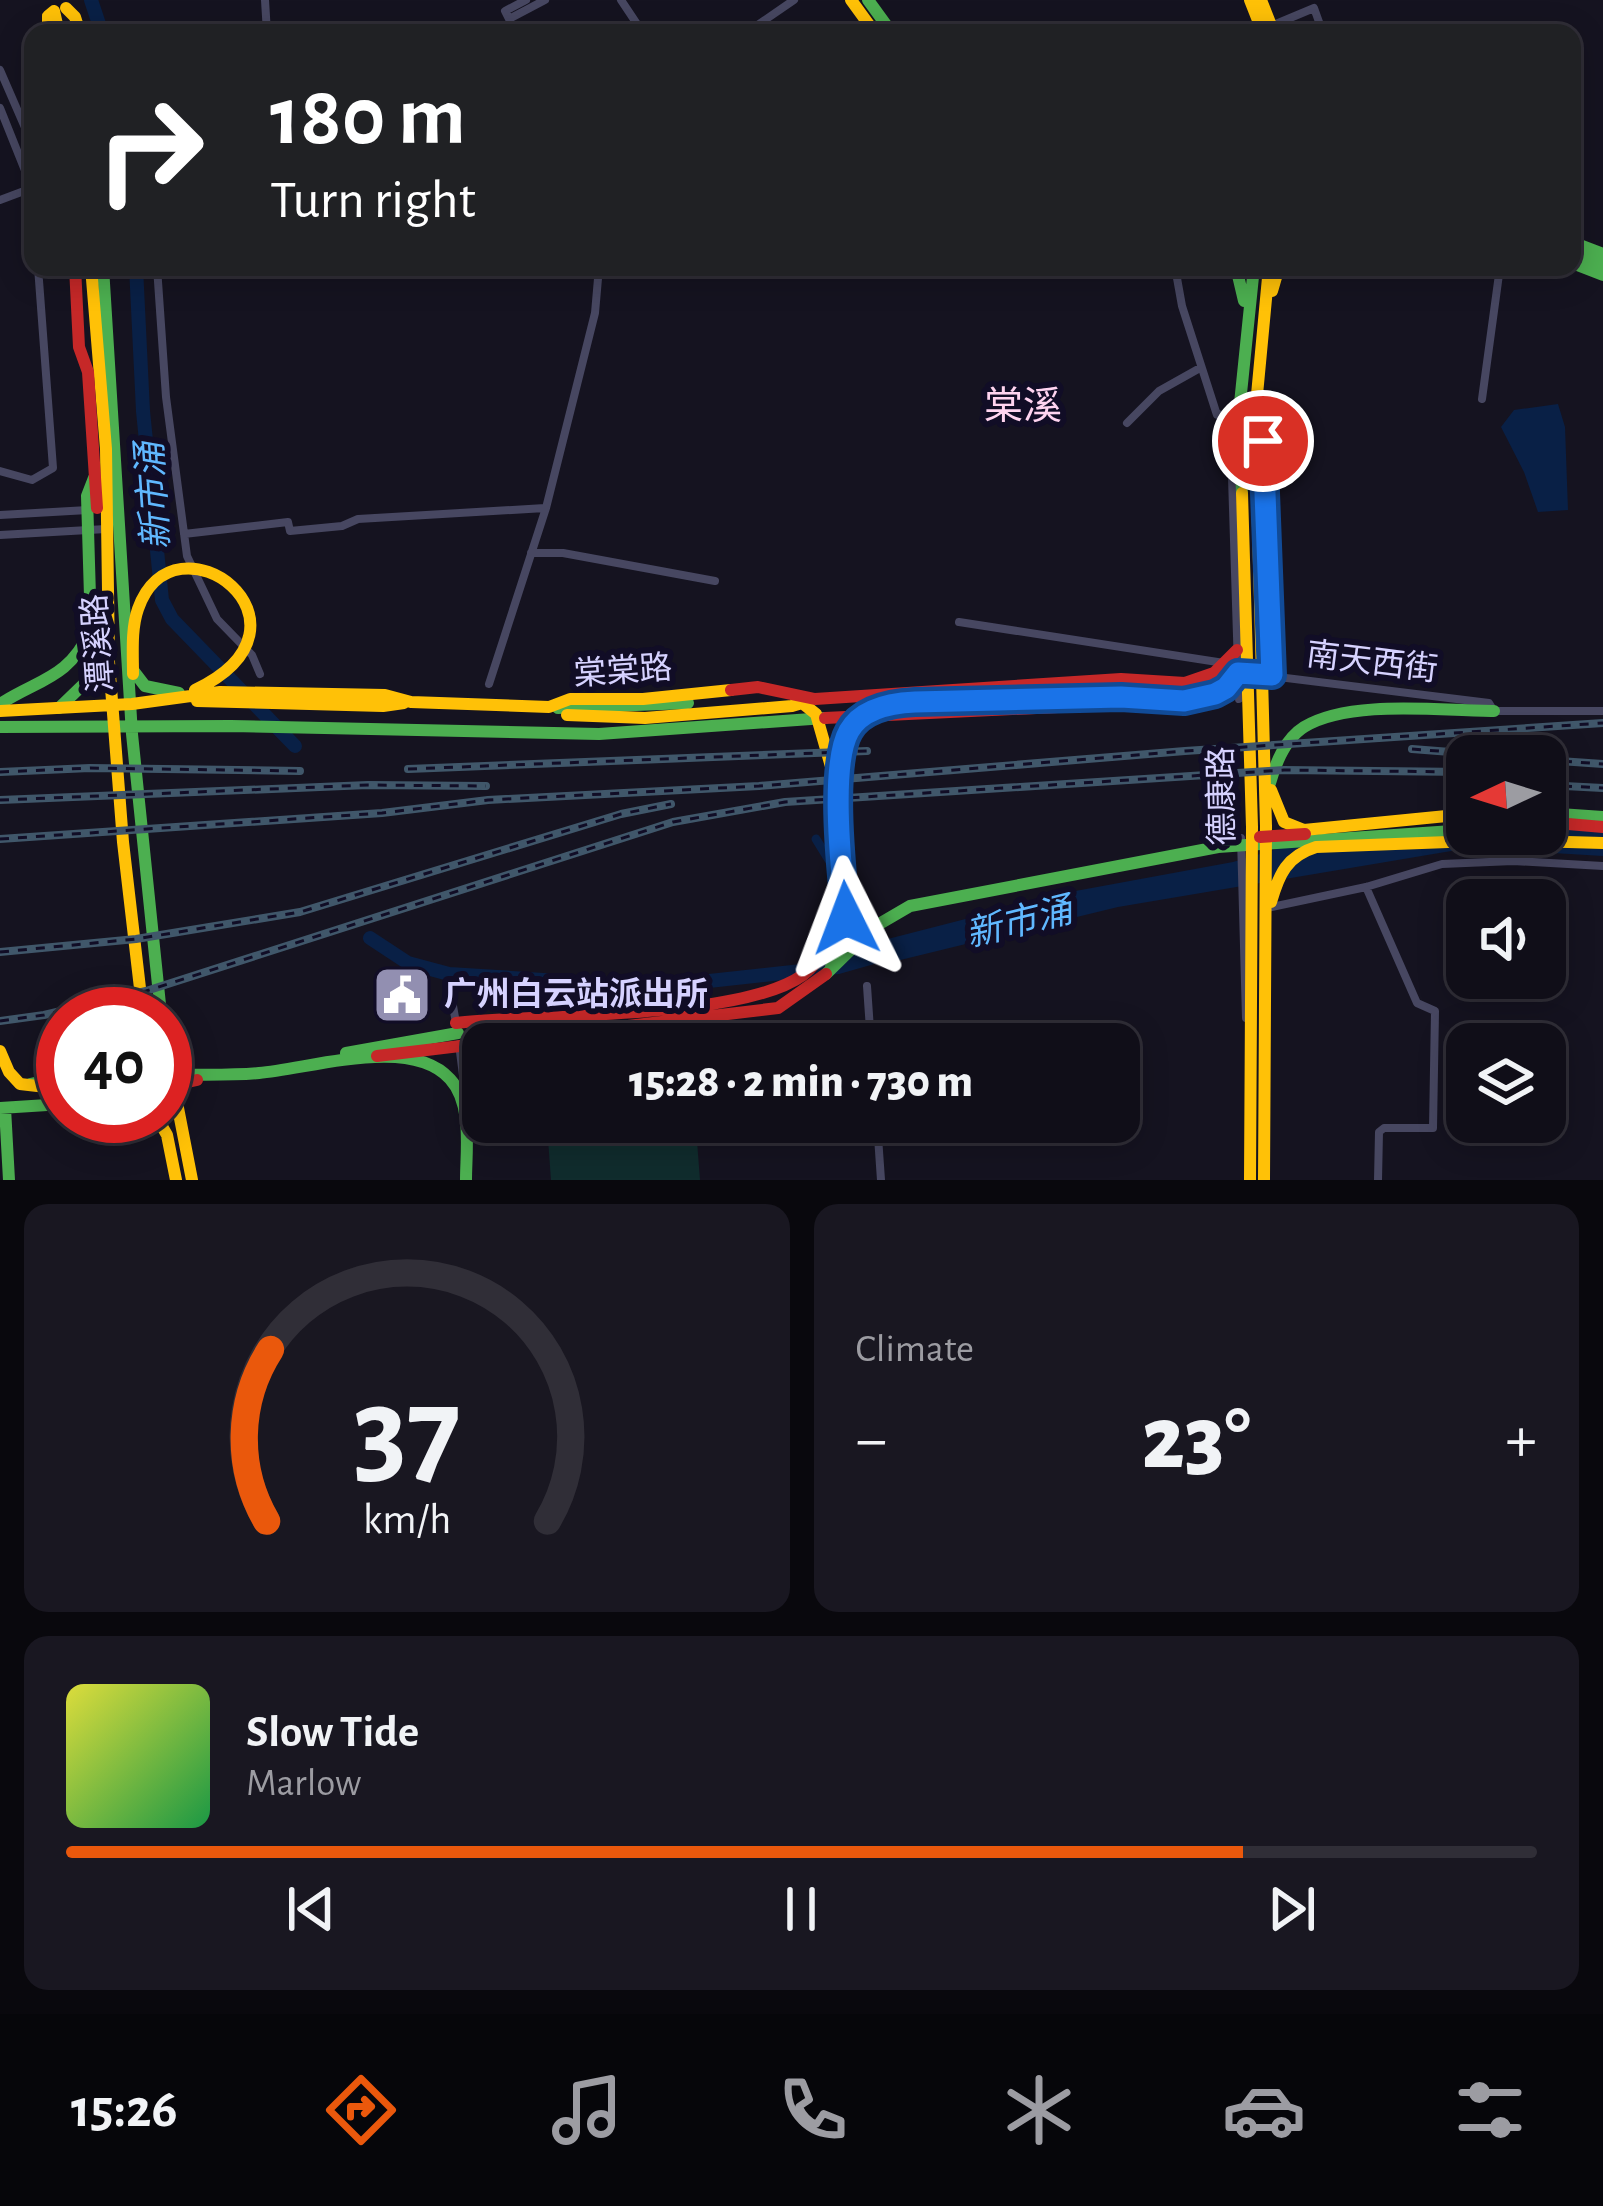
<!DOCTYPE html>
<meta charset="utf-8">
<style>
:root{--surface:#100e18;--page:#191721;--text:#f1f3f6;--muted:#9c9ca2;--line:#302e37;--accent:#ea580c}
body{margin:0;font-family:"Alegreya Sans","Noto Sans SC",sans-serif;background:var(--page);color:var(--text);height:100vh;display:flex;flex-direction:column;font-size:45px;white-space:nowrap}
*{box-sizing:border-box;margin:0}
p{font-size:39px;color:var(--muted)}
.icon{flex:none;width:66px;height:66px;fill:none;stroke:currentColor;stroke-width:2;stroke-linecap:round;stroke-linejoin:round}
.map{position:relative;height:1180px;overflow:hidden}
.sheet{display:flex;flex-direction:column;gap:24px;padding:24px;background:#09080d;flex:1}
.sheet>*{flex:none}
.hud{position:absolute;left:24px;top:24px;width:1557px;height:252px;border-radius:24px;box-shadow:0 6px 30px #0003,0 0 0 3px var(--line);background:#202124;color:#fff;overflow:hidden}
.needle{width:78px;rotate:266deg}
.tools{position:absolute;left:1446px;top:735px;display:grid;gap:24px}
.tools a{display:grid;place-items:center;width:120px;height:120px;border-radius:24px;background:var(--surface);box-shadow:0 6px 30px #0003,0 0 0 3px var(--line);font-size:60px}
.speed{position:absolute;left:36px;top:987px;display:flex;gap:24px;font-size:60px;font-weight:700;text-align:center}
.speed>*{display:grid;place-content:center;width:156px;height:156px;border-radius:50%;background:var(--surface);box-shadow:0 6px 30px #0003,0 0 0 3px var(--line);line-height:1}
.speed .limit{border:18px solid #d22;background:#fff;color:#111}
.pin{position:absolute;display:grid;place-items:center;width:102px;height:102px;color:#fff;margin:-51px;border:6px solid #fff;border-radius:50%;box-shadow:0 3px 12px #0007}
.me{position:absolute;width:132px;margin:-66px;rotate:357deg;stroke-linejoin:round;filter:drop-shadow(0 0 9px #0008)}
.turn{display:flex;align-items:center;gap:42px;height:252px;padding:0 48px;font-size:54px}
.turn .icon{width:156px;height:156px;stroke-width:2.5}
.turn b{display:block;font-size:84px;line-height:102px}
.big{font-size:90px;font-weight:800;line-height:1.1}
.sheet .card{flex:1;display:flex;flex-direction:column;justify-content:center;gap:18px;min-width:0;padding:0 42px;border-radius:24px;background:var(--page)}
.sheet .dial{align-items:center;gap:0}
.dial svg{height:312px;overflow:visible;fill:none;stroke:var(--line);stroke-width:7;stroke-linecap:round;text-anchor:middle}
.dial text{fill:var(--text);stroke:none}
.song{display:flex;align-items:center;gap:36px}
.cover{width:144px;height:144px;border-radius:18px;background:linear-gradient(135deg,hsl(60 70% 55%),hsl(140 70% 35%))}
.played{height:12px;border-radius:6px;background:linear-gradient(90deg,var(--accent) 80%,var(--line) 80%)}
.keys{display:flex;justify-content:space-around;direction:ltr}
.heat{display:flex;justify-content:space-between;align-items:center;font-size:66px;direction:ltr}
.sheet .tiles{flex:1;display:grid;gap:24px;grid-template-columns:1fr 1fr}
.card:last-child{grid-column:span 2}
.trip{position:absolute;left:462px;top:1023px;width:678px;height:120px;border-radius:24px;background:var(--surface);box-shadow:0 6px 30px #0003,0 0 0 3px var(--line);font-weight:800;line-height:120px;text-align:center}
.dock{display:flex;height:192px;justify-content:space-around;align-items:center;background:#06060a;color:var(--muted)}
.dock .icon{width:84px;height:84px}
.dock .current{color:var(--accent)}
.dock b{font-size:54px;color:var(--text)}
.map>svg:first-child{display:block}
</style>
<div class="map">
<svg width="1603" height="1180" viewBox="0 0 1603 1180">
<rect width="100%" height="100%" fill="#151320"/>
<path fill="#102c2d" d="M696,1128l4,52h-149l-3,-41z"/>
<path fill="#092046" d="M1558,404l7,23 3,83 -30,2 -14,-40 -23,-45 13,-17z
M1603,826v30l-134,-8 -351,59 -234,57 -4,-23 190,-49 163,-30 47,-14 187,-14h78v-7z"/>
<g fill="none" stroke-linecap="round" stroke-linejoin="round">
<path stroke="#092046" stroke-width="9" d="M816,839l45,73 16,44"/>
<path stroke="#092046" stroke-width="14" d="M91,0l11,33
M136,267l7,144 19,189 10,19 123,127
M370,938l38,25 41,11 205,13 184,-20 60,-17"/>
<path stroke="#474761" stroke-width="8" d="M265,0l2,33
M526,0l-21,11 4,8 36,-19
M621,0l22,33
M1271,26l43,-18 9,25
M746,33l48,-33
M0,70l33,76
M0,108l32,80 1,17
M0,200l32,-12
M157,267l9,130 21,159 30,63 35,36 8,19
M1175,267l7,39 35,109 22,-2v3
M1482,399l18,-132
M1127,423l32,-32 41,-23
M1260,431l5,30 7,214
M1236,437l-4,40 7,222
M0,471l32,9 21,-12 -15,-201
M0,515l88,-5
M184,534l104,-12 2,9 52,-5 16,-7 187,-11
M0,535l106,-6
M531,553h32l152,28
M959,622l265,41
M1245,673l244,30 5,8h109
M489,684l57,-176 49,-195 4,-46
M1241,838l5,180
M1366,887l51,116 18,8 -2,117h-49l-5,4 -1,48
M1267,908l99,-21 76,-23 71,-3 90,5
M867,986l4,58
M453,1006l3,17
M459,1044l8,63
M877,1122l4,58"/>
<path stroke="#4caf50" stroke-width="12" d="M868,0l24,33
M1572,242l31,12
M1572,252l31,13
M1572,263l31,12
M103,267l29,467 29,280
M1236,267l8,34
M1242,493l-3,-80 15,-146
M132,669l13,17 34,7
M0,704c41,-26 68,-25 91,-74l-4,-134 7,-18
M59,708l29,-28 14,-38
M558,708l130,-5
M0,727l231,-1 368,8 226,-16
M1270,783c6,-21 15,-44 34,-56 46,-28 137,-16 190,-16
M1545,813l58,4
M831,967l15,-49 -8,-127 9,-53 13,-18 35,-17 201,-6
M826,974l48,-47 36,-21 308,-59 249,-17
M346,1053l112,-20
M165,1075c31,-1 63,1 94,-2 51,-4 152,-38 191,6 23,25 16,71 16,101
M30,1084l33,-7
M0,1108l63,-4
M5,1108l4,72"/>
<path stroke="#ffc107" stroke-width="12" d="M851,0l24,33
M1250,0l13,33
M1261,0l13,33
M66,8l9,9 5,16
M54,11l5,22
M48,33v-17l6,-5
M91,267l15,182 3,213 14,180 20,172
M1272,291l7,-24
M1242,493l10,334 -2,353
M133,674c0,-21 -2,-45 5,-65 36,-103 195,15 57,81
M796,698l20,16 20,70
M197,701l186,5 21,-3
M0,711l132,-7 88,-12 165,3 26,7 138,5 21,-8h73l88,-9
M567,715l78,3 147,-12 17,-5
M1271,790l13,32 20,8 163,-16
M1271,902c8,-28 16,-46 45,-55l185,-7 102,3
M165,1041l27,139
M0,1051l9,21 11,12 43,5
M156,1116l11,19 9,45
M1264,1180l2,-354 -11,-410 14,-149"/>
<path stroke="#c62828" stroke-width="12" d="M75,267l4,80 9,25 9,136
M731,690l27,-3 57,12 306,-20 64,4 29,-10 23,-23
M825,718l359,-17 31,-8 23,-20
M1545,822l58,5
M1260,837l45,-3
M456,1023c83,-10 284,-3 347,-48 22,-16 30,-48 38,-73
M377,1056l401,-48 48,-34
M165,1087l32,-7"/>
<defs>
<path id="rail" d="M1412,749l90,7
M1545,760l58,4
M408,769l459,-18
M0,772l90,-4 210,3
M1545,785l58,3
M0,800l368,-15 118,1
M0,839l382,-26 106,-13 271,-14 426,-35 418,-28
M0,952l136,-13 164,-27 321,-98 50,-10
M0,1021l44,-6 102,-24 527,-169 112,-20 499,-32 183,2"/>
</defs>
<use href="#rail" stroke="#40576a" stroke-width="8"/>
<use href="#rail" stroke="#110d26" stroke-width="3" stroke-dasharray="9" stroke-linecap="butt"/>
</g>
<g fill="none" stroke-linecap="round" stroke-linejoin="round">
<defs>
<path id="route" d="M846,918c-4,-42 -17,-152 3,-187 13,-23 43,-28 66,-29l206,-5 63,4 31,-7 11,-6 12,-15 34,2 -9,-234"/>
</defs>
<use href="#route" stroke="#114b97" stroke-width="30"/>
<use href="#route" stroke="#1a73e8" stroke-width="21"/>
</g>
<defs>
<symbol id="civic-square" viewBox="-11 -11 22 22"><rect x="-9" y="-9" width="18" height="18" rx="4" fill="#928fb1" stroke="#110d26"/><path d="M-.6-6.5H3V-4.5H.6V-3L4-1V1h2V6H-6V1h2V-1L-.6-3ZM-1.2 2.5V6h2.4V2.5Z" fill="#fff"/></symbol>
</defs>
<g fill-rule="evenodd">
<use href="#civic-square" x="369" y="962" width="66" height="66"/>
</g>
<g text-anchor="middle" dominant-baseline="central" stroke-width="12" stroke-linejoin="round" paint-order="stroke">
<g font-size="33" fill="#d6d2ff" stroke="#110d26">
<text transform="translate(99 643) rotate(-94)">潭溪路</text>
<text transform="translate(1372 663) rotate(7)">南天西街</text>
<text transform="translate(623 672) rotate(-4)">棠棠路</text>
<text transform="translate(1223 796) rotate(-91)">德康路</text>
</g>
<g font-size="33" font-weight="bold" fill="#d6d2ff" stroke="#110d26" text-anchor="start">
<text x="444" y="995">广州白云站派出所</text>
</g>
<g font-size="36" font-style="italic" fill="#60b8ff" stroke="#110d26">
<text transform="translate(154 496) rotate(-94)">新市涌</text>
<text transform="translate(1019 923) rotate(-14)">新市涌</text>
</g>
<g font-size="39" fill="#ffd4f0" stroke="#110d26">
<text x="1023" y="407">棠溪</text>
</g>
</g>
</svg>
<div class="tools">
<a><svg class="needle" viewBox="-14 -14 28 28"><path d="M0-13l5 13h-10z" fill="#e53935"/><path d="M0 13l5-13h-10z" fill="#9c9ca2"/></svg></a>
<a><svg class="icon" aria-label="sound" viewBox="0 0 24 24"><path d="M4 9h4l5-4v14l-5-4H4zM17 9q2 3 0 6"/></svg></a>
<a><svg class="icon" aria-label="layers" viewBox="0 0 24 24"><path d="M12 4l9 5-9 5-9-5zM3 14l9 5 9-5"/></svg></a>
</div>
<div class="speed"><div class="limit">40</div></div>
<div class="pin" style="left:1263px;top:441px;background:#d93025"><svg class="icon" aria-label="arrive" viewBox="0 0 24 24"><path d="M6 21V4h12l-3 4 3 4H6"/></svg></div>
<svg class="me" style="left:846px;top:918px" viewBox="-20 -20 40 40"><path d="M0-17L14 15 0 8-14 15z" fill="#1a73e8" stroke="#fff" stroke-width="4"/></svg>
<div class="trip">15:28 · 2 min · 730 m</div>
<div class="hud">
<div class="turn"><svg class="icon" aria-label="right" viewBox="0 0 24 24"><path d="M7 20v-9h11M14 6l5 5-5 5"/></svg><div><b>180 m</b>Turn right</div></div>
</div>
</div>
<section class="sheet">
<div class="tiles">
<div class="card dial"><svg viewBox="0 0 100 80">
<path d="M14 69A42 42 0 1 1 86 69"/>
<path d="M14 69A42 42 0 0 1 15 25" stroke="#ea580c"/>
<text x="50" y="56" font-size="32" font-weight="700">37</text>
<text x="50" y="72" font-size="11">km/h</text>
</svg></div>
<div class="card"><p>Climate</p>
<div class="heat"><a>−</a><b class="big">23°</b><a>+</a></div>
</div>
<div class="card">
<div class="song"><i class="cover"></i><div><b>Slow Tide</b><p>Marlow</p></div></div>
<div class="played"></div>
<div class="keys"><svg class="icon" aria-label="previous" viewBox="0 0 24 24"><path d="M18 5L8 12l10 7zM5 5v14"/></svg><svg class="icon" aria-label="pause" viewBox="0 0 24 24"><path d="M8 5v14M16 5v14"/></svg><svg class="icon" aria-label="next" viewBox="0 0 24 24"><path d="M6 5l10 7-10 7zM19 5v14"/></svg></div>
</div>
</div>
</section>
<nav class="dock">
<b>15:26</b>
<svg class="icon current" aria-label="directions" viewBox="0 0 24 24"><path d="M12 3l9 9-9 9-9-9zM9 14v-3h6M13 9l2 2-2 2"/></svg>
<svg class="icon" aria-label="music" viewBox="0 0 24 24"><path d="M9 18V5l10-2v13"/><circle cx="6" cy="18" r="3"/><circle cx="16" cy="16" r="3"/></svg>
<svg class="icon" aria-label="phone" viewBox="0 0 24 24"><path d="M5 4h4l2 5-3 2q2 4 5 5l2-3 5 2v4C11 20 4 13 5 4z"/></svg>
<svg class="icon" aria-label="climate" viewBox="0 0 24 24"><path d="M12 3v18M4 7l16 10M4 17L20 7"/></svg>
<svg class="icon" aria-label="car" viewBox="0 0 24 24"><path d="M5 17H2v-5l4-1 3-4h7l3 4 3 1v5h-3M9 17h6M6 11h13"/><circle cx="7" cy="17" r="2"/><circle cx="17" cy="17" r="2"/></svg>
<svg class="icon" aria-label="filters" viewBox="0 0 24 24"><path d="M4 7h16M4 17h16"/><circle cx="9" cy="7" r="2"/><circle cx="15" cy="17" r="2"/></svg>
</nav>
